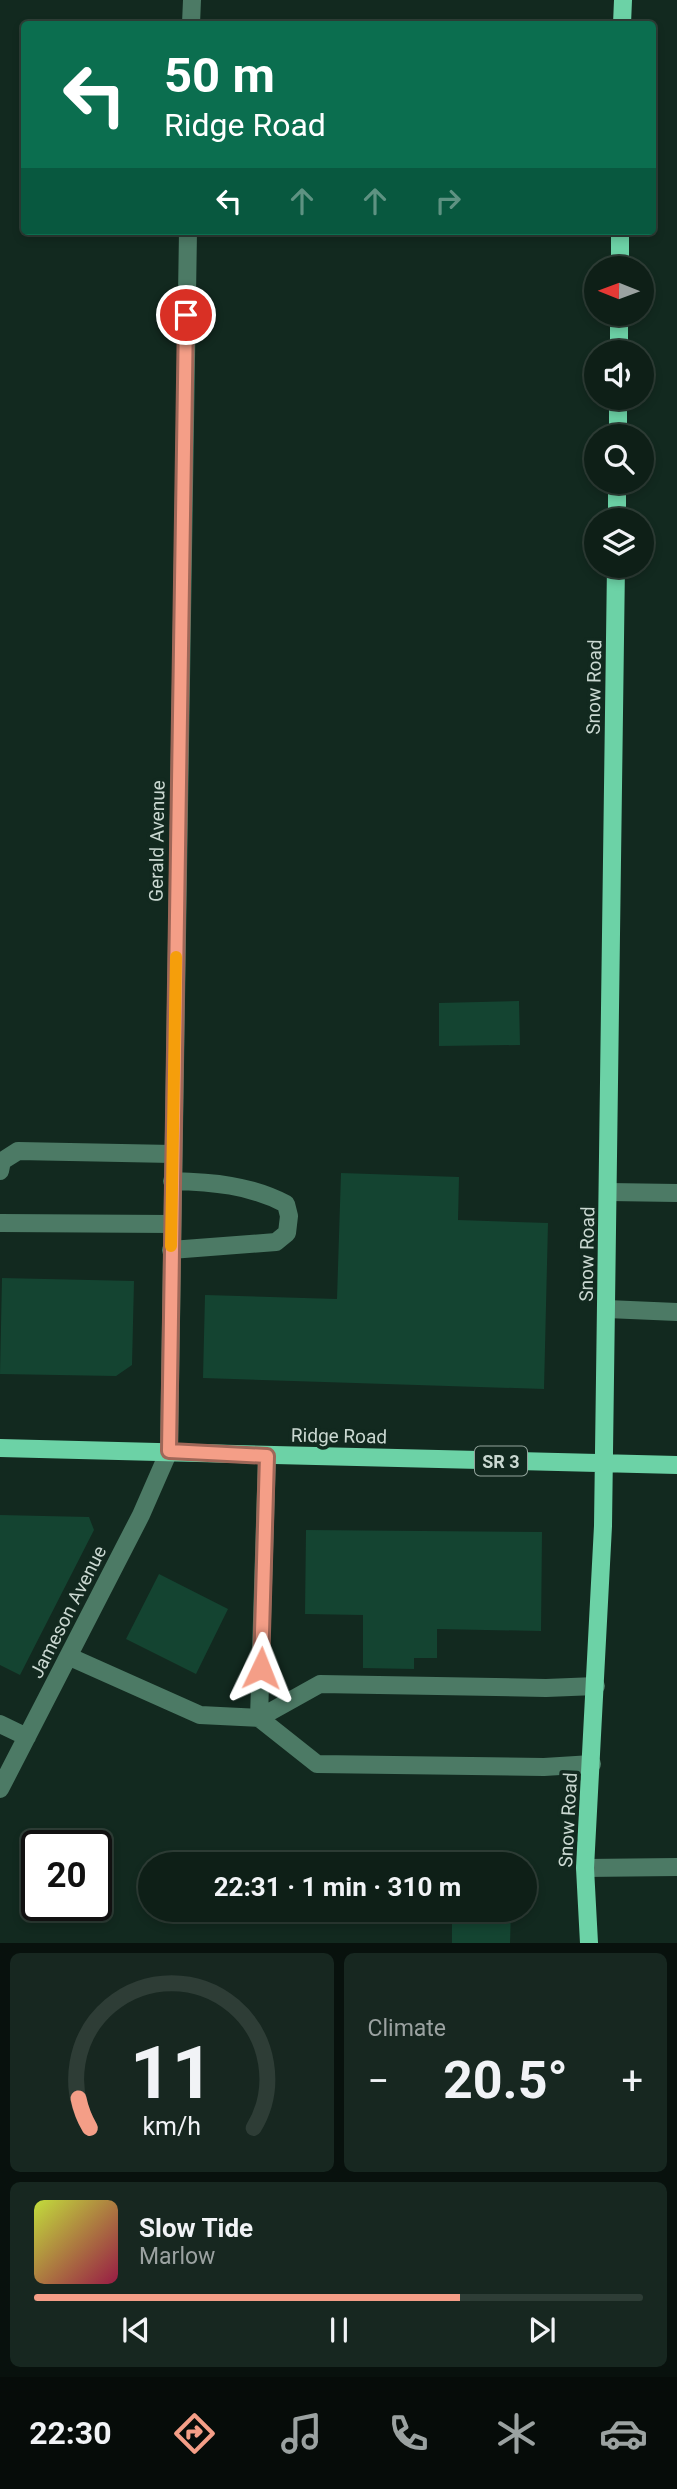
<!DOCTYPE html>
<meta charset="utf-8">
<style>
:root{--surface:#0e1f17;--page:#172720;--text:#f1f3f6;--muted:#9ba2a1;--line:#2e3d36;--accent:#f49e87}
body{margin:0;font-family:Roboto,sans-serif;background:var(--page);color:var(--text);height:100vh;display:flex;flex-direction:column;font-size:26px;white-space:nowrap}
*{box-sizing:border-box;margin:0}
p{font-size:23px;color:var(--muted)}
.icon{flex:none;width:38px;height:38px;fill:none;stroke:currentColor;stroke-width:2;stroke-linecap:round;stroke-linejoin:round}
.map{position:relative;height:1943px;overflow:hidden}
.panel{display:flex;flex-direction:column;gap:10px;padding:10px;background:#08110d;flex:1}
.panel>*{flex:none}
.hud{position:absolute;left:21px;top:21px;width:635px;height:214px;border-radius:7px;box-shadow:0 4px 10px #0003,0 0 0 2px var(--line);background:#0b6e4f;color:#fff;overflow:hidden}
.needle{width:46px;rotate:271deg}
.buttons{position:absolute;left:584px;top:256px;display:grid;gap:14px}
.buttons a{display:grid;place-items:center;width:70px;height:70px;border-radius:50%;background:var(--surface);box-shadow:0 4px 10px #0003,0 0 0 2px var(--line);font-size:35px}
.speed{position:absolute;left:21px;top:1830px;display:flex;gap:14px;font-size:35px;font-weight:700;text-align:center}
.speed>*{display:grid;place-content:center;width:91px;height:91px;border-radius:50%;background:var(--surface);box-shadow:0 4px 10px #0003,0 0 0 2px var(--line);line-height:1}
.speed .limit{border:4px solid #111;border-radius:10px;background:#fff;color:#111}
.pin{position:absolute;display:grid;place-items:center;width:60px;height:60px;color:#fff;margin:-30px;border:4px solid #fff;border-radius:50%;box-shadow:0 2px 7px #0007}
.me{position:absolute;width:77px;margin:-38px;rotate:2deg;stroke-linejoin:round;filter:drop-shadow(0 0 5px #0008)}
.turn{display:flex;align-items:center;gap:24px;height:147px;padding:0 28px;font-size:32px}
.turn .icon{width:91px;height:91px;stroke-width:2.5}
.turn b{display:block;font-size:49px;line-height:60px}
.lanes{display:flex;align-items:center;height:66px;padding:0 28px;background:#0003;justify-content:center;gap:35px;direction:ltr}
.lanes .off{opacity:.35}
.big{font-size:52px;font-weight:700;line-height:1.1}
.panel .tile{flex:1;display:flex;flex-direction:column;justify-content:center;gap:10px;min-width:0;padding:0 24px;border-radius:10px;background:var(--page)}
.panel .dial{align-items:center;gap:0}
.dial svg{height:182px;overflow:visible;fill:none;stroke:var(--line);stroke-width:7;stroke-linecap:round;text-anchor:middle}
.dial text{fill:var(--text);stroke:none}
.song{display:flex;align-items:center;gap:21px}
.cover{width:84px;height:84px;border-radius:10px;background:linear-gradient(135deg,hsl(70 70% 55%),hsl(340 70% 35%))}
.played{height:7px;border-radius:4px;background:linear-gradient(90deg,var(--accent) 70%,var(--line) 70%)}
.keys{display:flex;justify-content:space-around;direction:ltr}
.heat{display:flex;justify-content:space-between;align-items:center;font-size:38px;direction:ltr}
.panel .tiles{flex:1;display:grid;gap:10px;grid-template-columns:1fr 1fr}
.tile:last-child{grid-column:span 2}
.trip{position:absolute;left:138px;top:1852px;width:399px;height:70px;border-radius:35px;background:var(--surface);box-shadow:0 4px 10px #0003,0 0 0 2px var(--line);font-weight:700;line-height:70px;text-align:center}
.dock{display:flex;height:112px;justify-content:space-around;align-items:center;background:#060c09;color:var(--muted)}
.dock .icon{width:49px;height:49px}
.dock .current{color:var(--accent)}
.dock b{font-size:32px;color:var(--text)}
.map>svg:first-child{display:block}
</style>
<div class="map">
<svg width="677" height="1943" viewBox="0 0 677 1943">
<rect width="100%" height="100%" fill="#12291f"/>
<path fill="#144431" d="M519,1001l1,44 -81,1v-43z
M341,1173l118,4 -1,43 90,3 -4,166 -341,-11 2,-83 132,4z
M2,1278l132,3 -2,84 -16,11 -116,-2z
M0,1515l89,2 5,13 -74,145 -20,-10z
M306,1530l236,2 -1,99 -104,-2v29h-23v11l-51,-1v-53l-58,-1z
M159,1574l69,35 -32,65 -70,-35z
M449,1860l52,1v3h-52z
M452,1909h59l-1,34h-58z"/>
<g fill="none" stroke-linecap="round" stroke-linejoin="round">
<path stroke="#4c7a65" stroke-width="18" d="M191,24l1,-24
M0,1171l2,-10 16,-10 155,3
M609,1192l68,1
M0,1223l172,1
M171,1250l105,-8 11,-9 2,-17 -3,-12c-36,-19 -74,-22 -114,-23
M607,1309l70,3
M70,1657l130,58 59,3 8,-262
M0,1724l27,13
M592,1764l-48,3 -227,-3 -58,-46 61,-34 226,4 50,-2
M0,1789l141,-274 28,-64 19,-1220
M585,1868l92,-1"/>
<path stroke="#6cd2a6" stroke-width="18" d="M622,24l1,-24
M620,268v-37
M619,352v-39
M618,436v-39
M617,520v-39
M0,1448l677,17
M589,1943l-4,-75 18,-342 13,-961"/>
</g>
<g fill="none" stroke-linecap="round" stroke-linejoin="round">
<defs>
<path id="route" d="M186,315l-17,1136 98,5 -6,212"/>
</defs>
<use href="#route" stroke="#9f6758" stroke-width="18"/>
<use href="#route" stroke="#f49e87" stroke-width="12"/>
<path stroke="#f59e0b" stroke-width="12" d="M171,1246l5,-289"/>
</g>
<g text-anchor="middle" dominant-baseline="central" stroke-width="7" stroke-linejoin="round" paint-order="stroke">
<rect fill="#12291f" stroke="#93a49c" stroke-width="2" x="475" y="1446.5" width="52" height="29" rx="5"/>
<g font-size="18" font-weight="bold" fill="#cad8d1">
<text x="501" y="1461">SR 3</text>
</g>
<g font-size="19" fill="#cad8d1" stroke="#12291f">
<text transform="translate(594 687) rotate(-89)">Snow Road</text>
<text transform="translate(157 841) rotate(-89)">Gerald Avenue</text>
<text transform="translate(587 1254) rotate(-89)">Snow Road</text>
<text transform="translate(339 1436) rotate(1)">Ridge Road</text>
<text transform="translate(68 1612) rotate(-63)">Jameson Avenue</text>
<text transform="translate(568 1820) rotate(-87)">Snow Road</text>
</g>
</g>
</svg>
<div class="buttons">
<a><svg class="needle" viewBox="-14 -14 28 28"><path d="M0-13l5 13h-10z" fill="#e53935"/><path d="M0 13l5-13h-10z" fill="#9ba2a1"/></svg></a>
<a><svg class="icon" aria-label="sound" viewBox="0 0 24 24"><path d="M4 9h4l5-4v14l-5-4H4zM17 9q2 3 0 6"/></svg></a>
<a><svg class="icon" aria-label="search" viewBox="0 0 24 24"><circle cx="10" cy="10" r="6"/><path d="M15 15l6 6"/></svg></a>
<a><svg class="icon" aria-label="layers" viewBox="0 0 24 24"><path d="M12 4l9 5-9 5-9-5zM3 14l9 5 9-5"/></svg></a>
</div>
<div class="speed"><div class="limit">20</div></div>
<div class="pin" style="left:186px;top:315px;background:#d93025"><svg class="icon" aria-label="arrive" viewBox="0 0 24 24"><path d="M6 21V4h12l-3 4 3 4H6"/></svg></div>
<svg class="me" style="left:261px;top:1668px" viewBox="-20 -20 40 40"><path d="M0-17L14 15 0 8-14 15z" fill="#f49e87" stroke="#fff" stroke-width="4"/></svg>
<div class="trip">22:31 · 1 min · 310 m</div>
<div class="hud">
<div class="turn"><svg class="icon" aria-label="left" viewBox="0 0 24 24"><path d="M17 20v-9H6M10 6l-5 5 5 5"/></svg><div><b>50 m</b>Ridge Road</div></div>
<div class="lanes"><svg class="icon" aria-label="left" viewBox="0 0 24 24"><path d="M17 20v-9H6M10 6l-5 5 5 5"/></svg><svg class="icon off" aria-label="ahead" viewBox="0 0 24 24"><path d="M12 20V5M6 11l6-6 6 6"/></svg><svg class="icon off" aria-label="ahead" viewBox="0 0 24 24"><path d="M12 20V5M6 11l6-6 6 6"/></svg><svg class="icon off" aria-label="right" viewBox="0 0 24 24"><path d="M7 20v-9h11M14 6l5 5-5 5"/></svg></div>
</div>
</div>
<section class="panel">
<div class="tiles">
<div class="tile dial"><svg viewBox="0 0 100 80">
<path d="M14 69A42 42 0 1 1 86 69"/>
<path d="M14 69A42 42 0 0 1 9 56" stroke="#f49e87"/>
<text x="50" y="56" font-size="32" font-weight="700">11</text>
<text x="50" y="72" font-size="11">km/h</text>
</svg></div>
<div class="tile"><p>Climate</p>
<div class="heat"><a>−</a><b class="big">20.5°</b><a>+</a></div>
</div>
<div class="tile">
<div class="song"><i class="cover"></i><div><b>Slow Tide</b><p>Marlow</p></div></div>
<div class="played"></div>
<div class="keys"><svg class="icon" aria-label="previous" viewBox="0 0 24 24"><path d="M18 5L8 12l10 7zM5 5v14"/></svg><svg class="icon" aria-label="pause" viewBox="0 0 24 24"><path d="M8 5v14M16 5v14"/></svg><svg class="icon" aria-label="next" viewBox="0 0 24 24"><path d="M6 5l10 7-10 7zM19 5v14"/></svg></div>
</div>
</div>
</section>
<nav class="dock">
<b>22:30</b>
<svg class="icon current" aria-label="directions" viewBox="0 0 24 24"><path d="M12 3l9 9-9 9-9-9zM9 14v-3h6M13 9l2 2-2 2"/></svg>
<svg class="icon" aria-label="music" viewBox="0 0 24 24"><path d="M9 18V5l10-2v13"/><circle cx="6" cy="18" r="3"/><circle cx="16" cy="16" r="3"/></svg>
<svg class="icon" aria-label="phone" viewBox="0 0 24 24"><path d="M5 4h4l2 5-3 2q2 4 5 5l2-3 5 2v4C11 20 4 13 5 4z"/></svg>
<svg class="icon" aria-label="climate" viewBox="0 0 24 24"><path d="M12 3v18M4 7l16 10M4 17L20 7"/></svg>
<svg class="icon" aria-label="car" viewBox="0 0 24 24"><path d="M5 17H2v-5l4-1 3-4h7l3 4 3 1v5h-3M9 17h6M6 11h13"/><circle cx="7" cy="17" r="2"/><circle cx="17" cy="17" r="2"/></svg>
</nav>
